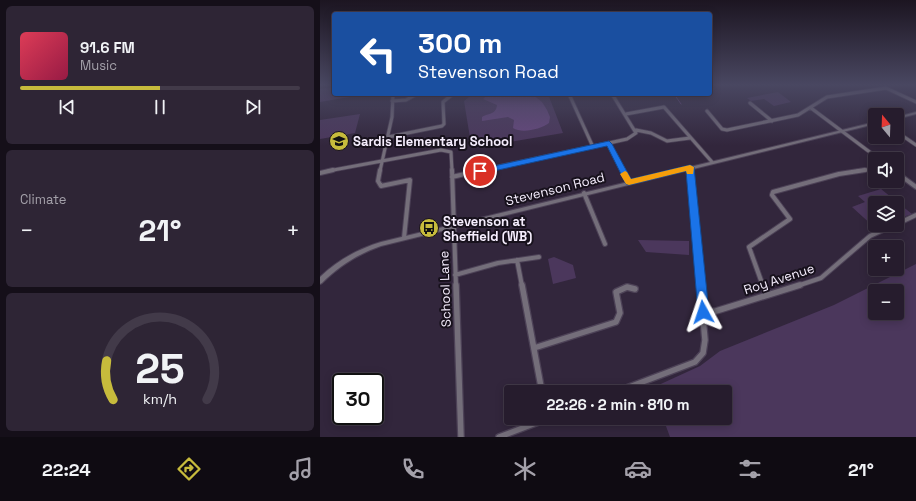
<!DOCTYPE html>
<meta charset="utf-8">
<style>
:root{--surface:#261c2d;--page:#2e2535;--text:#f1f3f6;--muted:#a4a1aa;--line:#423a49;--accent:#c7bb3c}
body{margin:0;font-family:"Space Grotesk",sans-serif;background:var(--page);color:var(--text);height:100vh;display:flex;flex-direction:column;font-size:15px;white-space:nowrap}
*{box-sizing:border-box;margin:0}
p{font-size:13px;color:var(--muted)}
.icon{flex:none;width:22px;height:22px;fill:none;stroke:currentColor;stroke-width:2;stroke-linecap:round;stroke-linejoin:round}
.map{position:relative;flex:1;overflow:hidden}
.sheet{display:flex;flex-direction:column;gap:6px;padding:6px;background:#150f19;width:320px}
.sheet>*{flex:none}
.banner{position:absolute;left:12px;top:12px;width:380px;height:84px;border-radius:4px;box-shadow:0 2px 10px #0003,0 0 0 1px var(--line);background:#1a4fa0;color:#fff;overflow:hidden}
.needle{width:26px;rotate:341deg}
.controls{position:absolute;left:548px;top:108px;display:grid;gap:8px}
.controls a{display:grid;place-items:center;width:36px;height:36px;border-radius:4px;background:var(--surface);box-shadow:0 2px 10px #0003,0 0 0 1px var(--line);font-size:20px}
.speed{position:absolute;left:12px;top:373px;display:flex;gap:8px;font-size:20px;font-weight:700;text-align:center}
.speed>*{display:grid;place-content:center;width:52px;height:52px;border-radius:50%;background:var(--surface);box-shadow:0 2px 10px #0003,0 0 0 1px var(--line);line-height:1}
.speed .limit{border:2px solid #111;border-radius:6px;background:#fff;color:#111}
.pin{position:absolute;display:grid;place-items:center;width:34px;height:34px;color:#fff;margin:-17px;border:2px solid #fff;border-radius:50%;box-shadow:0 1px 4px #0007}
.me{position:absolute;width:44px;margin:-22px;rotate:355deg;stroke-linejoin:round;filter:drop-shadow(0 0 3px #0008)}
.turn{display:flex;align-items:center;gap:14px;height:84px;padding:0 20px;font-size:18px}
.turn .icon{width:52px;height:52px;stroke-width:2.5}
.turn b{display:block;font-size:28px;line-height:34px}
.big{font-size:30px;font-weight:800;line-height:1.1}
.sheet .card{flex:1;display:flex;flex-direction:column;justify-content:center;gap:6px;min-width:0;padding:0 14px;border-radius:6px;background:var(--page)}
.sheet .dial{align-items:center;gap:0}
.dial svg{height:104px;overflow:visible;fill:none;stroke:var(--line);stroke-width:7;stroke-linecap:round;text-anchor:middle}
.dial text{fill:var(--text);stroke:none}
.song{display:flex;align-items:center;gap:12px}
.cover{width:48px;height:48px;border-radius:6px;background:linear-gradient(135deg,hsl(350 70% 55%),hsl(340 70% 35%))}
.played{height:4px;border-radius:2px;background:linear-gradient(90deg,var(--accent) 50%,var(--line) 50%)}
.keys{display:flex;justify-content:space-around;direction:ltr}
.heat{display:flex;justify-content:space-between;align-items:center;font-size:22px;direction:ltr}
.trip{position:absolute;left:184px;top:385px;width:228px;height:40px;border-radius:4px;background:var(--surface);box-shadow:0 2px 10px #0003,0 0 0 1px var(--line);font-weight:800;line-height:40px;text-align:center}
.tab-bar{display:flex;height:64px;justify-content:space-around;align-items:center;background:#0f0b12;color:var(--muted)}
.tab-bar .icon{width:28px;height:28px}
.tab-bar .on{color:var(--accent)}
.tab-bar b{font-size:18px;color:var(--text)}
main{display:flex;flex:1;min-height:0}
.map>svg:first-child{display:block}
</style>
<main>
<section class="sheet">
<div class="card">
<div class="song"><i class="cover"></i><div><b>91.6 FM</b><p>Music</p></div></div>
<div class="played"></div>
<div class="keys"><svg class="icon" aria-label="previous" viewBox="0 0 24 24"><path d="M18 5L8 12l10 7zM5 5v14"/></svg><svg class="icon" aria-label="pause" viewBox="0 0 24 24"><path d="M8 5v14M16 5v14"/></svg><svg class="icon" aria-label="next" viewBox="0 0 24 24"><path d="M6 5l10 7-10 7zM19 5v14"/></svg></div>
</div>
<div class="card"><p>Climate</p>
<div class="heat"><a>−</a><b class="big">21°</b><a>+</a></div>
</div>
<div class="card dial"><svg viewBox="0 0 100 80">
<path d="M14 69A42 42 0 1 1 86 69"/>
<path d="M14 69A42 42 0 0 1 9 39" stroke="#c7bb3c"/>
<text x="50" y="56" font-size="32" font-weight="700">25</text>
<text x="50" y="72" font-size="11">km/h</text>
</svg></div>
</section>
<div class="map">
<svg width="596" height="437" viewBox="0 0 596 437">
<rect width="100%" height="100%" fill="#32263c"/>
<path fill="#4b375c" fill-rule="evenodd" d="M14,87v7h33l-47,8v-13z
M458,92l13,10 -17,4 -10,-7 -13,2 -4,-3z
M153,94h75l15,39 -83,14 -9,-3 -7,-43z
M40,114l-5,19 -35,6v-19z
M561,189l31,25 -15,5v-16h-22v22h5l-6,2 -22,-20 13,-5 -7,-6z
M318,240l51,1v14l-43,-3z
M234,257l19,8 3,13 -23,6 -5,-25z
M596,264v173h-246l-7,-19h62v-26h-71l-2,-4 48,-22 20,-15 114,-46zM555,291h22v22h-22z"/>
<path fill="#684980" d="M169,94h43l10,8 5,8 3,7 -1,6c-8,6 -27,11 -36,5l1,-8 -6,-3 -26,4v-4c6,-4 14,-2 15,-12l-14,-6z"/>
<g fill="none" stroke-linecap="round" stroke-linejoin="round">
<path stroke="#684980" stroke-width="1" d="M354,94l7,10"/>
<defs>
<path id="minor-far2" d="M249,94l24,53
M72,101l14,-1 11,-6
M430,103l22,18
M491,108l68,51
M387,111l15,18 5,1 71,-15 29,-18 59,-9 30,14
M306,114l38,-7 48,55
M316,130l15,3 16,8 23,-3
M577,132l19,13
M68,137l54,-11 2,-2 -1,-22 10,-8
M289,143l18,-4 9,-6 -24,-39
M370,167v4
M8,171l113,-21 10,2 1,19
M60,171l12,-54 1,-23
M158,171l131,-28 15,28
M537,171l18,-2"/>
<path id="minor-far1" d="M60,170l-2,11 3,5 29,-6 -6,58
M132,170l4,116
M303,170l6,12
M370,170l10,116
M0,173l13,-3
M577,173l19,14
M132,177l30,-7
M264,193l21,51
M577,224l19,-9
M197,260l5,26
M135,275l43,-12 41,-6
M443,286l-14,-39 41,-28 -18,-24 1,-3 66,-18 26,-4
M477,286l24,-8 49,-42 24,-11"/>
<path id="minor" d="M136,285l5,152
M202,285l20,107
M443,285l4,10
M383,312l13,-1 84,-26
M214,348l82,-26 4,-9 -4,-21 11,-5 8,2
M296,392l79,-30 8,-9 2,-13 -5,-55
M179,437l50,-19"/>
<path id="tertiary" d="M596,112v2l-19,5v-2z
M555,122v2l-494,122c-23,8 -42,20 -59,37l-2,1v-7c18,-17 38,-28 61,-35z"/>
</defs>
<use href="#minor-far2" stroke="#4d4257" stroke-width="4.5"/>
<use href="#minor-far1" stroke="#4d4257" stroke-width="6"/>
<use href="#minor" stroke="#4d4257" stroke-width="8"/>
<use href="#tertiary" stroke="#4d4257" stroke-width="2"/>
<use href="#minor-far2" stroke="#746e7a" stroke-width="3"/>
<use href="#minor-far1" stroke="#746e7a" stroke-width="4"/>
<use href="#minor" stroke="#746e7a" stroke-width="5.5"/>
<use href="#tertiary" fill="#746e7a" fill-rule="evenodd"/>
</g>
<linearGradient id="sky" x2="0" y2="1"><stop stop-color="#1c1521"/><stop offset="0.58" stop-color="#494761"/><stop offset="1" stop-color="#494761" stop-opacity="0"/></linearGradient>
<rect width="596" height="146" fill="url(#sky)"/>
<path fill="#1a73e8" stroke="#114b97" d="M289,141l3,3 19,35 59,-14 4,2 15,145 -2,3 -4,2 -4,-2 -1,-3 -12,-141 -57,14 -3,-1 -19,-38 -127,28 -4,-3 4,-2z"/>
<path fill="#f59e0b" d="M370,165l4,2 -1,7h-6l-1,-3 -57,14 -3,-1 -6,-10 5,-3 2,1 4,7z"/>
<defs>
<symbol id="school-disc" viewBox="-11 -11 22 22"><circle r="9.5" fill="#c7bb3c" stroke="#17111c"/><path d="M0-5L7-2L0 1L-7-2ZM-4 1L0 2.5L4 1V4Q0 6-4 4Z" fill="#111"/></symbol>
<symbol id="bus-disc" viewBox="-11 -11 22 22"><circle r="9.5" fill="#c7bb3c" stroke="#17111c"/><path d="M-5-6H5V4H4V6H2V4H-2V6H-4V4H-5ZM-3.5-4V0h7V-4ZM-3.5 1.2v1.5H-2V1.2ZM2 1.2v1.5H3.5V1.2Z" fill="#111"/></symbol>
</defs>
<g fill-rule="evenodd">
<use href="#school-disc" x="8" y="130" width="22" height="22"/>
<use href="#bus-disc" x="98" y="217" width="22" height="22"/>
</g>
<g text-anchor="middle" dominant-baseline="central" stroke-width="4" stroke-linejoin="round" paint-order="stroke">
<g font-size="13" font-weight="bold" fill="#f6eefe" stroke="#17111c" text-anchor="start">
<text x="33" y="141">Sardis Elementary School</text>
<text x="123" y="221">Stevenson at<tspan x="123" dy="15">Sheffield (WB)</tspan></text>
</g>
<g font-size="13" fill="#f6eefe" stroke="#17111c">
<text transform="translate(235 189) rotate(-14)">Stevenson Road</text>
<text transform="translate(459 279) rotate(-18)">Roy Avenue</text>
<text transform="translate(125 289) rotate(-92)">School Lane</text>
</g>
</g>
</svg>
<div class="controls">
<a><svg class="needle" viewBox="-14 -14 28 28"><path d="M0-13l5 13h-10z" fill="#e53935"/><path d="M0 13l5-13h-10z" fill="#a4a1aa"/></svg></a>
<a><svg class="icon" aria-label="sound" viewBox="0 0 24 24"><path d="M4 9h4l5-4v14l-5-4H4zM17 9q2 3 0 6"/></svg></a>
<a><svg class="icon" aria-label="layers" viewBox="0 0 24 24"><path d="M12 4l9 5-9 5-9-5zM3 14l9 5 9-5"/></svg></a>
<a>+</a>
<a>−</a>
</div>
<div class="speed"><div class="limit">30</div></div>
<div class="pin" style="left:160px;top:171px;background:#d93025"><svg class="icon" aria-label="arrive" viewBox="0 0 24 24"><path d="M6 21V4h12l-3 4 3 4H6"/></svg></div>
<svg class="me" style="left:383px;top:312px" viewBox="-20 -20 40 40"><path d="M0-17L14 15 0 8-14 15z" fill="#1a73e8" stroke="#fff" stroke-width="4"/></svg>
<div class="trip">22:26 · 2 min · 810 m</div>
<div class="banner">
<div class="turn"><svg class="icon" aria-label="left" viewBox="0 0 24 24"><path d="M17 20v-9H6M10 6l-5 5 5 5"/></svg><div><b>300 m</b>Stevenson Road</div></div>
</div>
</div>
</main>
<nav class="tab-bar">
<b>22:24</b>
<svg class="icon on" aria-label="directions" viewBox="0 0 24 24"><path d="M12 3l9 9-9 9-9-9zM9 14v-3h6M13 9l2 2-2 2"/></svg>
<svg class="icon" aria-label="music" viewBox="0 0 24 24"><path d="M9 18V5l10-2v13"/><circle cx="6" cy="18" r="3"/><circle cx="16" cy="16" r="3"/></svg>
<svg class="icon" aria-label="phone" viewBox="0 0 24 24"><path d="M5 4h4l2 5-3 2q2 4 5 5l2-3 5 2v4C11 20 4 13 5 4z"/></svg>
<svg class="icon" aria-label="climate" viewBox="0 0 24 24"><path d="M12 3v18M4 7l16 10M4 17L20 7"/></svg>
<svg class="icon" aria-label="car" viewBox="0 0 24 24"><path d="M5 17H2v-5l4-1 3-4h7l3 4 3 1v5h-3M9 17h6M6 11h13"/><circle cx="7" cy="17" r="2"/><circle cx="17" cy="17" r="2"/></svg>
<svg class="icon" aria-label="filters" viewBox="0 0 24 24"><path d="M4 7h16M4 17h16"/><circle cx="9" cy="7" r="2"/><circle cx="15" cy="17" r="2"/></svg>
<b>21°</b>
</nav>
